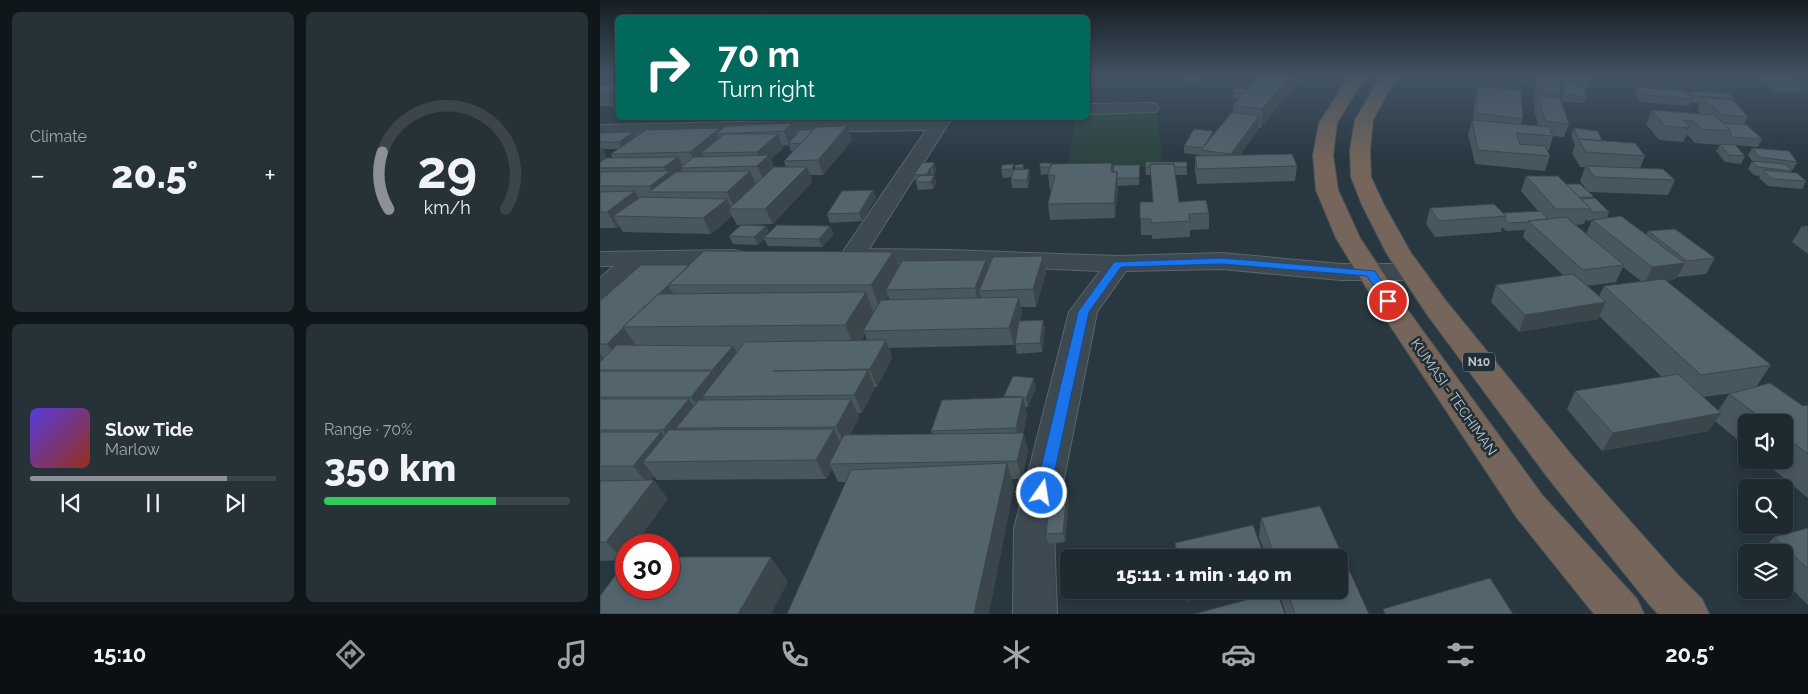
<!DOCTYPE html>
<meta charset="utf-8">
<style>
:root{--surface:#1e2930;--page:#263138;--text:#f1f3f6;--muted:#a1a6ab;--line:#3c454c;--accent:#8c9099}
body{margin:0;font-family:Raleway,sans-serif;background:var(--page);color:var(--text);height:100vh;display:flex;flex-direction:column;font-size:19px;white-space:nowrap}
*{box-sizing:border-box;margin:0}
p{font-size:16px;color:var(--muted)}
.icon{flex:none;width:28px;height:28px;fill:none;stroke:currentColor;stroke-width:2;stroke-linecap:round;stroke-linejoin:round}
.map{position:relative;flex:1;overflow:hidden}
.details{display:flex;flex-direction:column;gap:12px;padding:12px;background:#10171a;width:600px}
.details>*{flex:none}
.banner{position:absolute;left:15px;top:15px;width:475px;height:105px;border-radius:8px;box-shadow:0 2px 8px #0003,0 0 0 1px var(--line);background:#00695c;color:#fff;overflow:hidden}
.fabs{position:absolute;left:1138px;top:414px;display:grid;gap:10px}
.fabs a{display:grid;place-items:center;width:55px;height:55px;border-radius:8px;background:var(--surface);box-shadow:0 2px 8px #0003,0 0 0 1px var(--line);font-size:25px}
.speed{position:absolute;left:15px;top:534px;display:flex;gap:10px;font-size:25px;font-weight:700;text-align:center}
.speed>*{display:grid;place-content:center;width:65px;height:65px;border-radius:50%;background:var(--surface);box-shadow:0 2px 8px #0003,0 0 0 1px var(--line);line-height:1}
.speed .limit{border:8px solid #d22;background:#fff;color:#111}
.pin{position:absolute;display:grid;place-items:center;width:42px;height:42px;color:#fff;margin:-21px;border:2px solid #fff;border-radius:50%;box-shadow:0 1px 5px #0007}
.me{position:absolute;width:55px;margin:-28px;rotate:13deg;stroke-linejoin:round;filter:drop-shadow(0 0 4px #0008)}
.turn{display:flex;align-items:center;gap:18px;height:105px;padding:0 20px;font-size:22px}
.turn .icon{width:65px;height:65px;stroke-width:2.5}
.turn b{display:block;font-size:35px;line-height:42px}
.big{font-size:38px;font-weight:800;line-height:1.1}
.details .card{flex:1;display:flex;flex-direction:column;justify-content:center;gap:8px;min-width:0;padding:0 18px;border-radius:8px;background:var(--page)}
.details .dial{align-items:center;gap:0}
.dial svg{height:130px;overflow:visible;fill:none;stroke:var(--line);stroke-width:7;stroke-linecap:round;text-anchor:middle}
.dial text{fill:var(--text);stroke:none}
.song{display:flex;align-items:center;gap:15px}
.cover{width:60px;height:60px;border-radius:8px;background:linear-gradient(135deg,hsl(250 70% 55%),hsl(10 70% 35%))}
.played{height:5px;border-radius:2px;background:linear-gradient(90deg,var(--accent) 80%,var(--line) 80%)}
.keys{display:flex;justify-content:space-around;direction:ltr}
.heat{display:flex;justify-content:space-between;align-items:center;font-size:28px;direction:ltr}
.charge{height:8px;border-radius:4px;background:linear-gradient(90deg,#34c759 70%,var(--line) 0)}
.details .tiles{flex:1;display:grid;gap:12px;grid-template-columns:repeat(2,1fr)}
.trip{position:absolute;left:460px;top:549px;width:288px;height:50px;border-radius:8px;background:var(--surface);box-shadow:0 2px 8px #0003,0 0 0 1px var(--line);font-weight:800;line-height:50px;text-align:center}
.menu{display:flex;height:80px;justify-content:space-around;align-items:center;background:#0c1013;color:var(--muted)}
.menu .icon{width:35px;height:35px}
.menu .on{color:var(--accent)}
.menu b{font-size:22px;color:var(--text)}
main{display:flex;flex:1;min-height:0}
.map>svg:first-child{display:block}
</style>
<main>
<section class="details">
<div class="tiles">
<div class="card"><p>Climate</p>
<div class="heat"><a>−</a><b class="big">20.5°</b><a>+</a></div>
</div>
<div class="card dial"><svg viewBox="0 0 100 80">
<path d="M14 69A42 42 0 1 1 86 69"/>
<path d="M14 69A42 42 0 0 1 10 34" stroke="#8c9099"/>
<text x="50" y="56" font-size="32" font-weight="700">29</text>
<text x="50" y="72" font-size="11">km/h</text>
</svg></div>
<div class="card">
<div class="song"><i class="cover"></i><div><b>Slow Tide</b><p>Marlow</p></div></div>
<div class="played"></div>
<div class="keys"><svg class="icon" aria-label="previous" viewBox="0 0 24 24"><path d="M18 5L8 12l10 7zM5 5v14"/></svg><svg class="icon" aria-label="pause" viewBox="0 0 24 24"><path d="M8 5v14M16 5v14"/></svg><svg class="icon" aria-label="next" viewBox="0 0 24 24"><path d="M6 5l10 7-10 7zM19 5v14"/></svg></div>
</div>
<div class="card"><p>Range · 70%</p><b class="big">350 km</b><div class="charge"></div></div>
</div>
</section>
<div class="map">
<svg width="1208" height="614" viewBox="0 0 1208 614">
<rect width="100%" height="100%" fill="#283740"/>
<path fill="#2b433f" d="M557,110l6,56 -96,4 8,-52h13v-5z"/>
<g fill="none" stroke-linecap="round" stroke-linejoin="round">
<defs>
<path id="minor" d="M550,103l6,1 3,4 -3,4 -68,2v-10z
M335,118h17l-83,131 79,1 170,6 104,-3 119,11h71l9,3 4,5 -4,5 -9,3h-71l-119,-11 -96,2 -29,41 -43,217 3,85h-44l1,-85 55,-217 31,-41 -152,-7 -96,-1 -9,-2 -3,-5 86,-126 -326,5v-10z
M133,250l9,2 3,5 -3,5 -9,2 -88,2 -36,31 -9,2v-21l14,-12h-14v-14z"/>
<path id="highway" d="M749,77h16l-28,46 -4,32 5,35 22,48 47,71 136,187 94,103 7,15h-50l-77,-96 -134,-203 -47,-77 -20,-48 -3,-35 6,-32z
M780,77h16l-23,43 -3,30 1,27 13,28 27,48 35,48 128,157 104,117 24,24 7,15h-51l-10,-11 -100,-125 -122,-165 -39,-59 -25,-49 -11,-28 -1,-27 5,-30z"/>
</defs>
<use href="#minor" stroke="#5a666d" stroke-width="2"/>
<use href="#highway" stroke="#47535a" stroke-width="2"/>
<use href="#minor" fill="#3c4950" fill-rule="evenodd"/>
<use href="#highway" fill="#75655a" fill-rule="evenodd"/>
</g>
<path fill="#48565d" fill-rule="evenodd" d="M585,77h12l-1,5h-10z
M701,77l-40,51h-3v2l-18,25 57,11 -2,15 -98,3 -2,-13v-15h6v-1l-17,-2v-7l28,-10 21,-23v-8l5,-5 -5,-1v-6z
M937,77h24l-1,17 -2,4 11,26 -5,13 -11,-1 -4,14h-2l3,6 -5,15 -70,-7 -7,-30 4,-14 1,1 2,-22 3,-13 45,33 -2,5 17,2 -4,-17 1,-5h-2l3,-21z
M962,77h27v7l-2,7 -1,-1v7l-3,6 -21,-2 1,-13 -2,-1v-6z
M1163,77h26l14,9 -4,7 -24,-2 -14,-10z
M18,82v34l-6,-10h-12v-21h12z
M1038,87l50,7 1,-3 45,7 -1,2 15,17 -4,7 18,15 -4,8 -23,-2 10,11 -4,8 -16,-2 -9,-11 4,-6 -25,-2 -7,-8h-1l-4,7 -24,-2 -13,-16 6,-14 48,4 -3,-4 3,-7h-8l-1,-1 -2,4 -49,-4 -5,-8z
M91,118h25l-4,2 -19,1z
M117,118h49l-2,1h-18l-1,-1 -2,2h-25z
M192,123l5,12 55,5 -29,35h-13l2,7 -39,42 -36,1 -5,-9 -21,18 -88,-2 -4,-6 -2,2h-17v-95l33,-1 3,5 84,-9 1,2zM189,145l2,6h2l-9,10 2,6h-12l-3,-8 12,-11 -1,-2zM2,149h16l-7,5 2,4h-6z
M974,128l28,13 43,15 -5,12 35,12 -7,15 -79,-3 5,5 -1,1 16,14 -2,6 39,17 2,-4 67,27 -9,16 -28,3h-1l-1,2 -9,2 104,84 -15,22 47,19 5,-1v93l-46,-38h22v-38h-38v25l-31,-26 -7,10 -106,20 -35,-42 8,-18 87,-14 -63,-61 -1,3 -79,13 -28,-30 5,-17 68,-9 -41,-39 2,-7 -19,1 -4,-4 -1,5 -66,5 -9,-13 4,-16 73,5 35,-2 -17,-20 5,-15 40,8 22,8 -8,-11 5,-14h-5l-8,-14 3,-7 -4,-11zM986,219l2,2 4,-1 -6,14 -11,-9 9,-1zM1023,267l18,14 -37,5 -5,10 -12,-10 29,-4zM1133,393l-4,1 -11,17 -15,-14z
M1152,148l45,14 -4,8 -2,-1 1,2 -1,1 15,9 -4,8 -34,-3 -9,-8 1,-2 -6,-1 -6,-6 4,-8 -4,-6z
M334,162l2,8 -2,5 2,8 -3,6 -15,1 -4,-15z
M587,162v13h-12l4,27 30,11v16l-19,1v7l-38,2v-4h-11l-1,-33h13l-2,-27h-5l-1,-8z
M512,163l1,9h27l-1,13 -21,1 -3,32 -65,2 -2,-16 4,-14h-2l-2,-16 -7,1 -1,-8 12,-3z
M423,164l1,6 5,-1 1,8 -2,11h-16l-1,-8 1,-3 -9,1 -2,-8 1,-5 13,5v-2z
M273,190l3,8 -14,23 -32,2 -3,-9z
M166,226l3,7 65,1 -12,13 -54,-1 -4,-7 -6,6 -25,-1 -4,-8z
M1202,226h6v28l-16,-12z
M443,256l3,17 -10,34h-15l1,7 -2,7 23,-1 2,9 -3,23 -25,2 -2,-10 2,-12 -3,13 -125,3 3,10 -15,29h-2v1l-13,25h-4l1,4 -9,18 82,-1 -1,-3 73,-33v-2l32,-9 -8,20h-3l2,8 -4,18 5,18 -6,28h-11l3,9 -176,-6 -6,-13 -6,10 -169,1 -3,-4 -3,4 17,19 -42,46v12l-2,3 -24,1v-260l41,-36 347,4zM288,296l2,4h-4zM265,334l2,7h-6z
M469,501l-4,41 -17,2 -2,-10z
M720,506l49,108h-83l-8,-24h61v-32h-72l-8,-21 2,-19z
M1208,528v77l-24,-24v-29h-23l13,-15z
M575,543l90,15h-89z
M583,590h47l-44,11z
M642,590h34l9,24 -39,-14z"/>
<path fill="#3b464c" d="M0,77h6l-6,3z
M689,77h12l-40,51 1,-19z
M18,88v15h-4l-6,-10z
M659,116l-1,14 -28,39 1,-15z
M111,118h5l-4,2z
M192,123l6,14 -9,7 -5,-13z
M247,126l5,14 -29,35 -5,-15z
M120,128l2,5 -6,1 6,12 -21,7 4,7 -7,6 -8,-14z
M613,131l-1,7 -9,10z
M33,132l4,8 -14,9 -4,-7z
M178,134l5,14 -12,11 4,11 -11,11 -7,-15 4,-4 -4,-10z
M0,147h1l8,14 -9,6z
M78,157l6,11h-4l3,5 -30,19 -3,-6 17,-13 -3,-6z
M334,162l2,8 -2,5 -2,-7z
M207,167l5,15 -39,42 -8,-15z
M330,168l2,7 -3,7 -2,-8z
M429,169l1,8 -2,11 -1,-8z
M150,171l7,15 -23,21 -7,-15z
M517,172l1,15 -3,31 -1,-15z
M334,175l2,8 -3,6 -2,-7z
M273,190l3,8 -14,23 -3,-8z
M35,191l9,16 -31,9 6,10 -2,2 -10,-16z
M127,199l5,10h-3l3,7 -21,18 -8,-16z
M166,226l4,8 -6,4v1l-6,6 -4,-8z
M230,226l4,8 -12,13 -3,-8z
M293,252l8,23 -15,15 2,6 -8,13 -9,-24z
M443,256l3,17 -10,34 -3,-18z
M386,260l4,16 -11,15 2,8 -2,6 -4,-17z
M1085,263l-9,16 -32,5 8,-17z
M68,285l11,17 -55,25z
M266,292l9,24 -12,15 2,3 -10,15 -10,-24z
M419,297l3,17 -8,31 -5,-17z
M1006,302l-8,17 -79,13 6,-17z
M443,320l2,9 -3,23 -2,-9z
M24,328l12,17 -16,16 -13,-17z
M286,340l6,18 -15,29 -7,-18z
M133,346l10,17 -20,25 -11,-18z
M0,353l12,17h-12z
M268,370l7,18 -13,25 -8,-18z
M112,371l11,18 -21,8 7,10 -6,8 -12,-18z
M434,378l2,9 -8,20 -2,-9z
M423,397l4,18 -7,31 -4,-18z
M89,399l12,18 -25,11 8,11 -8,10 -13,-19z
M251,399l8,18 -14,28 -9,-18z
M1121,413l-13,18 -106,20 11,-18z
M234,429l9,19 -14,16 3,5 -6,10 -10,-19z
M61,432l13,18 -31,12 11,14 -6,8 -15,-18z
M424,433l4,18 -6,28 -5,-18z
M407,463l7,25 -25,126h-15z
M54,480l14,19 -33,46h-9v12l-2,3 -18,-18z
M467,491l2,10 -4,41 -2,-9z
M171,557l17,25 -17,32h-33z
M585,590h45l-44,11z"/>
<path fill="#54646c" stroke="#3b464c" d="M659,77h30l-27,32 -29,-4z
M938,77h23l-1,17 -24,-3z
M963,77h25l1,7 -26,-3z
M1167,77h22l14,9 -25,-1z
M964,82l21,3 1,12 -22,-3z
M0,85h18v3l-10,5h-8z
M878,86l43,5 2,28 -47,-6z
M1038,87l48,4 6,8 -49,-4z
M635,88l12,1 -3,5 -11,-1z
M1089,91l39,2 6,5 -39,-2z
M938,96l22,2 9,26 -24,-3z
M1103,97l30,3 15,17 -28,-3 -6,-8h-4z
M18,99v4h-8z
M1052,110l63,5 16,16 -30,-2 -7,-8 -11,-1 7,8 -25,-2z
M632,112l27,4 -28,38 -30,-4z
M872,120l77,7 4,9 -37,-3 4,11 25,2 5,10 -72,-6z
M192,123l-8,8 -68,3 10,-8z
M1123,123l24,2 15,14 -29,-2 -3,-3 1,-3z
M247,126l-29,34 -34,1 32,-34z
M120,128l-30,24 -79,2 35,-24z
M974,128l24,3 4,10 -24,-2z
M594,129l19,2 -10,17 -19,-2z
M200,130h13l-12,13 -13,1z
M33,132l-14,10h-19v-9z
M124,134h54l-21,18 -56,1z
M978,139l57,4 10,13 -59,-4z
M1120,144l15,1 10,11 -16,-1z
M1152,148l37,3 8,11 -38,-5z
M692,154l5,12 -100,3 -2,-13z
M169,155l-12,11 -77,2 14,-11z
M78,157l-14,10 -64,1v-6l7,-4z
M1152,161l34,3 6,7 -34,-4z
M334,162l-2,6h-2l-3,6 -13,1 8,-12z
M546,162h41v5h-13v-3h-24v3h-5z
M440,163h12l-2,4h-10z
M512,163l-1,9h6l-3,31 -66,1 7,-29h-7l3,-11z
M414,164l-2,5 -11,1 1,-5z
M423,164v4h-8v-3z
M550,164h24l5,38 27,-2 3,13 -20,1 1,7 -39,2v-4h-11v-17h13z
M514,165h26l-1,13h-22v-6h-4z
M986,166l77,3 12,11 -80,-3z
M174,167h33l-42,42h-36z
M429,169l-2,11h-16l2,-10z
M1163,170l34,3 9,8 -34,-2z
M70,171l-20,15h-50v-14z
M150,171l-23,21h-78l27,-20z
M334,175l-3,7h-15l3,-6z
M926,176h32l33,33h-35z
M966,184h14l14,13h-15z
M273,190l-14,23 -32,1 15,-23z
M35,191l-28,21h-7v-20z
M41,197l86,2 -24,19 -90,-2z
M995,198l14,14h-18l-1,-1 1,-2 -10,-10z
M894,204l12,12 -67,5 -9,-13z
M941,211l7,8 -20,2v1l-20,1 -3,-4 1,-3 -3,-3z
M1021,216l64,47 -33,4 -60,-47z
M966,217l58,48 -41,5 -55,-49z
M141,225l25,1 -12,11 -25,-1z
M177,225l53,1 -11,13 -55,-1z
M1202,226h6v4z
M1075,229l40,29 -28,3 -39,-30z
M104,251l189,1 -22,33h-203z
M443,256l-10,33 -54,2 14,-34z
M386,260l-11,28 -89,2 16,-29z
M41,265h49l-67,62h1l-17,17h-7v-43z
M973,274l33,28 -81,13 -29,-30z
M1064,279l107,86 -70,10 -97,-89z
M266,292l-21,33 -222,2 35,-33z
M419,297l-10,31 -146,3 18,-31z
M443,320l-3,23 -25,1 4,-23z
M286,340l-16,29 -97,2 95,-1 -14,25 -152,2 43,-55z
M17,345l116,1 -21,24h-112v-8z
M0,371h112l-21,26h-91z
M1078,374l43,39 -108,20 -38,-42z
M413,376l21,2 -8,20h-3v-1l-19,-1z
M1170,383l33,23 5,-1v49l-24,-18v-14h-17l-38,-28z
M423,397l-7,31 -85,3 11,-31z
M0,399h89l-26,31h-63z
M251,399l-15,28 -160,1 23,-28z
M234,429l-18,31 -173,2 26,-32z
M0,432h61l-28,34h-33z
M424,433l-7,28 -188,3 15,-29z
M407,463l-33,151h-187l64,-144z
M54,480l-48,62h-6v-61z
M467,491l-4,42 -17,1 5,-42z
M720,506l49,108h-74l-8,-24h52v-32h-64l-14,-40z
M653,525l12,33h-86l-4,-15z
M1208,528v41l-34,-32z
M69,557h102l-33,57h-138v-18l26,-35v27h43z
M890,578l23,36h-128l-2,-5z
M650,590h26l9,24h-91l59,-16z"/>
<linearGradient id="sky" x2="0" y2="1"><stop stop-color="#161e23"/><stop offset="0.47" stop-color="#425364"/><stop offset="1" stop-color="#425364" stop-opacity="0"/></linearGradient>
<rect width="1208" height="163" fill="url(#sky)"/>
<path fill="#1a73e8" stroke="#114b97" d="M622,258l153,13 19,30 -6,4 -3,-1 -18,-28 -145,-12 -101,3 -32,45 -39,181 -2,4 -6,2 -5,-2 -2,-4 43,-181 36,-50z"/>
<g text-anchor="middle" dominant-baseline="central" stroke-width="5" stroke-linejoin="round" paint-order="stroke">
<rect fill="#212e35" stroke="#8b969d" stroke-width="1" x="863" y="352.5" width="32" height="19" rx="4"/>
<g font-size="12" font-weight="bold" fill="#b9c3ca">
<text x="879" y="362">N10</text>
</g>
<g font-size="14" fill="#b9c3ca" stroke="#212e35">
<text transform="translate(854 397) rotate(55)">KUMASI - TECHIMAN</text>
</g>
</g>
</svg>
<div class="fabs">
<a><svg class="icon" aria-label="sound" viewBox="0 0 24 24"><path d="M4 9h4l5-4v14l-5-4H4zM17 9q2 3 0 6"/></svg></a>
<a><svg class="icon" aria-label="search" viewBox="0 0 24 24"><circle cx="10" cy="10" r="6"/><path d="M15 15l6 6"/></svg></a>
<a><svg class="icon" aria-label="layers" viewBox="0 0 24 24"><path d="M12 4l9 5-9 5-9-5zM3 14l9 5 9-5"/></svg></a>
</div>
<div class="speed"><div class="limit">30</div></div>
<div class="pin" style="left:788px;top:301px;background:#d93025"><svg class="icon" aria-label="arrive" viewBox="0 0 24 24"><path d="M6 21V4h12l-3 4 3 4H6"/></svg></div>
<svg class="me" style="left:442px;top:493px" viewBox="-20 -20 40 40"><circle r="17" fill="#1a73e8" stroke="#fff" stroke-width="3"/><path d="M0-11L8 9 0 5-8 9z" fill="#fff"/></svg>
<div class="trip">15:11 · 1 min · 140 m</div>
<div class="banner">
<div class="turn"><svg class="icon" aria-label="right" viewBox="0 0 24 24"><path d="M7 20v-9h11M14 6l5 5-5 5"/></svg><div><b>70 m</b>Turn right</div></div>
</div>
</div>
</main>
<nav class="menu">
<b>15:10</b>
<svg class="icon on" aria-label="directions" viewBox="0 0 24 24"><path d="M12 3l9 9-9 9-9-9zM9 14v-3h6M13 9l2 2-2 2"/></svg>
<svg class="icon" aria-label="music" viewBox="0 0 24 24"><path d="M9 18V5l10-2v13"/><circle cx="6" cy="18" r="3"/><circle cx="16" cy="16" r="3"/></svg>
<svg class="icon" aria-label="phone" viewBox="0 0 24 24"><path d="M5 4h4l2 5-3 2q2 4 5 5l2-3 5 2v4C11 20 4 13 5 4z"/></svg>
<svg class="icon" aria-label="climate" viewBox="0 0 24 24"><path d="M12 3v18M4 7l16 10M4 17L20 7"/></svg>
<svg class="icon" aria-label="car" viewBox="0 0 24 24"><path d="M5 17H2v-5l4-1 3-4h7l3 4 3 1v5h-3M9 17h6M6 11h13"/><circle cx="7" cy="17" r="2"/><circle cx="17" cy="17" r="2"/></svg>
<svg class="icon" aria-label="filters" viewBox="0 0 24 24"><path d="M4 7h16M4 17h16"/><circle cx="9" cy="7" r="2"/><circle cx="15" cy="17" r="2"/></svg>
<b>20.5°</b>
</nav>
